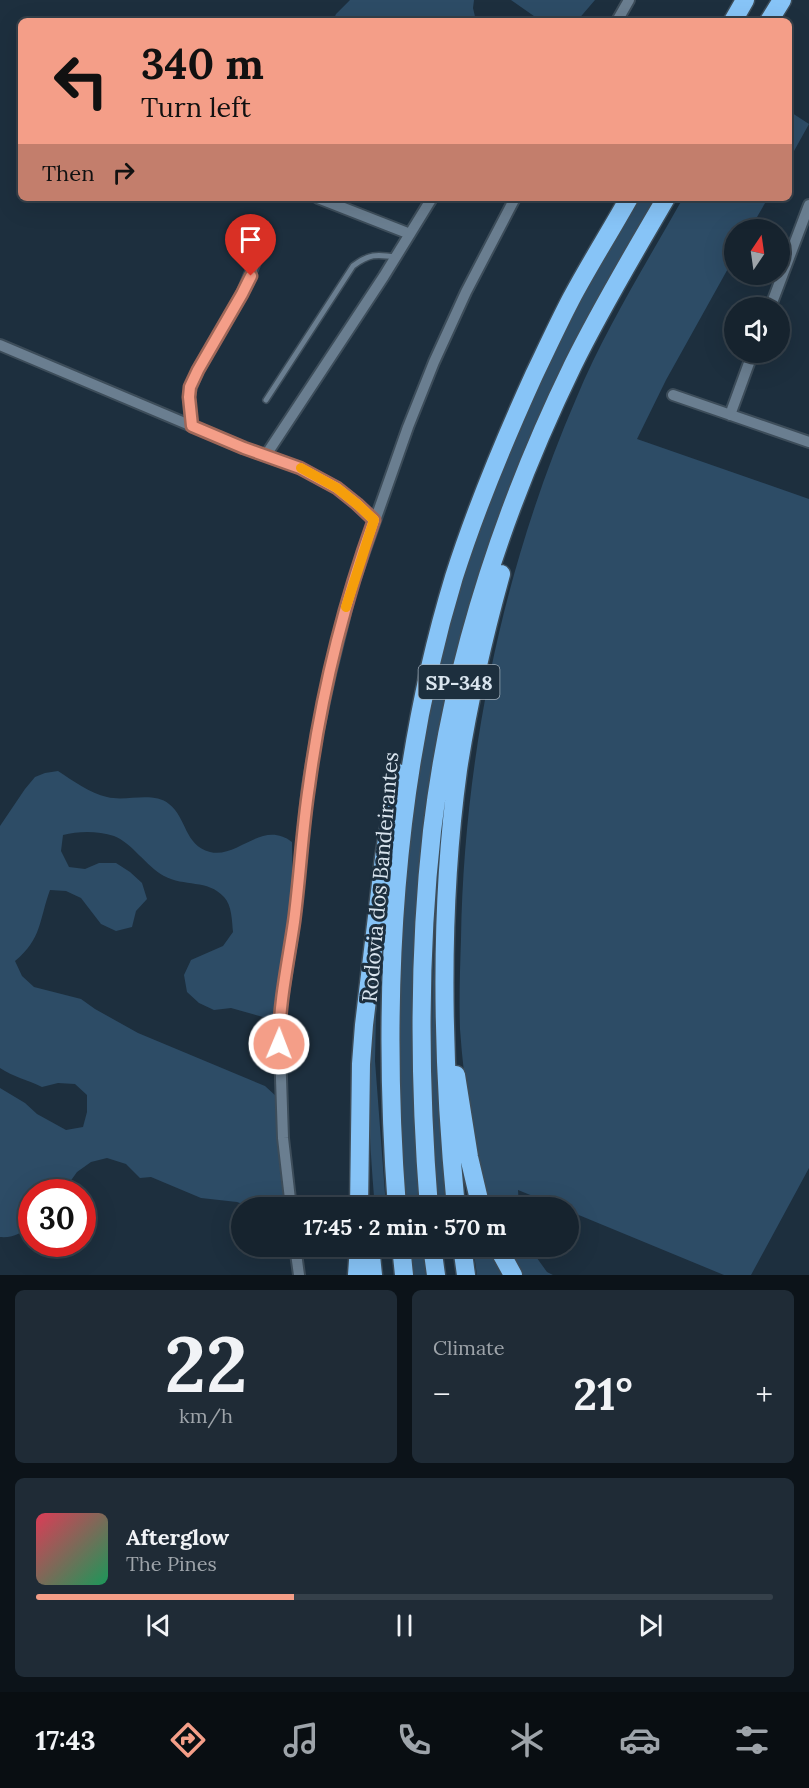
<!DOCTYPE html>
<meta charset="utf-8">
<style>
:root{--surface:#16232e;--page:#1f2b36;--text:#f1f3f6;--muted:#9ea4aa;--line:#35404a;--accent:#f49e88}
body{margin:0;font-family:Lora,serif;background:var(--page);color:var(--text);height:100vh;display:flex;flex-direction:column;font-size:22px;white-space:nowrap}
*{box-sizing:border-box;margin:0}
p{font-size:20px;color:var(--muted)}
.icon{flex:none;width:33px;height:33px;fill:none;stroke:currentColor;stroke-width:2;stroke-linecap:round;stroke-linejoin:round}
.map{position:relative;height:1275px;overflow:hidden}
.details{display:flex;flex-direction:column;gap:15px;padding:15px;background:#0c1319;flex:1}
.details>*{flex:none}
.top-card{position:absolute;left:18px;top:18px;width:774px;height:183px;border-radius:9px;box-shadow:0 6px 24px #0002,0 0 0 2px var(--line);background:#f49e88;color:#111;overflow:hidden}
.needle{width:39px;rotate:13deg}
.buttons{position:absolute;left:724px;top:219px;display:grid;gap:12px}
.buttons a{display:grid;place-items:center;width:66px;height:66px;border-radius:50%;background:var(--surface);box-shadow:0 6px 24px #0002,0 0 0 2px var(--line);font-size:30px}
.speed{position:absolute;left:18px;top:1179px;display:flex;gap:12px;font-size:30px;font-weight:700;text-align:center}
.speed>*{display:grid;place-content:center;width:78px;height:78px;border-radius:50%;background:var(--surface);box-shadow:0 6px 24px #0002,0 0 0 2px var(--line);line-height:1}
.speed .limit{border:9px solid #d22;background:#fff;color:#111}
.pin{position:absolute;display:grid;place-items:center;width:51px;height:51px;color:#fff;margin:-62px -26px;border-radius:50% 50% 50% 0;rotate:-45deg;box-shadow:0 0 6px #0007}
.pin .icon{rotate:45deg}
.me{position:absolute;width:66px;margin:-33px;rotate:1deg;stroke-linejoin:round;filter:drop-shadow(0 0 4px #0008)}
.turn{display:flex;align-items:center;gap:21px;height:126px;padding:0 24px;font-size:27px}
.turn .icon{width:78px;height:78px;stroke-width:2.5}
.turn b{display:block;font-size:42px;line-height:51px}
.then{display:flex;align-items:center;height:57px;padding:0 24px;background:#0003;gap:12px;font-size:22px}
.big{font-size:45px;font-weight:800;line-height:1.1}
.details .card{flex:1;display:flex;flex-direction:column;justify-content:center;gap:9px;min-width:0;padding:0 21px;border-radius:9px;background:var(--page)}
.details .dial{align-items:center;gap:0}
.dial b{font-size:78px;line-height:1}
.song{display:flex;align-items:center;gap:18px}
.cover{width:72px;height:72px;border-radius:9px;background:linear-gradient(135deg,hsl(350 70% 55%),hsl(150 70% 35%))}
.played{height:6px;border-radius:3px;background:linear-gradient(90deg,var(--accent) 35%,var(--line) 35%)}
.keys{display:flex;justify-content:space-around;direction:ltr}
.heat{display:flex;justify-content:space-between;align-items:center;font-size:33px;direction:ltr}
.details .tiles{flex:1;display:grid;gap:15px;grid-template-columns:1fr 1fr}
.card:last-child{grid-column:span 2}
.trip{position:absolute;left:231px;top:1197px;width:348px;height:60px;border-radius:30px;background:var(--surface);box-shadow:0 6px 24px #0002,0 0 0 2px var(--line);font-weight:800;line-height:60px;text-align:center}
.tabs{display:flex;height:96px;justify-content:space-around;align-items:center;background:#090e12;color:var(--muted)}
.tabs .icon{width:42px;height:42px}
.tabs .selected{color:var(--accent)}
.tabs b{font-size:27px;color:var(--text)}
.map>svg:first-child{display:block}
</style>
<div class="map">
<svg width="809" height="1275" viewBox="0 0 809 1275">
<rect width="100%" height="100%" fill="#1d2f3e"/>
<path fill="#2d4c66" d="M350,0h124l-1,8 3,13h-143l3,-7z
M511,0h84l-18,21h-36z
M789,111l20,13 -20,36z
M636,198h22l-90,160 -135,415 -10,434 -19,1 -10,-146 14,-243 19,-113 48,-175 76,-181z
M683,198h85l-18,31 -15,1v26l-69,124 -29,59 172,60v669l-58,107h-27l-155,-64 -1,-3 -8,-1 -42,-17 1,17h-33c-11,-58 -22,-118 -26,-178 -1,-29 0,-60 1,-90 3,-184 42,-371 115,-540 29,-70 70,-135 107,-201z
M58,771c15,10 32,22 49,26 19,5 46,-6 62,7 18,14 15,41 41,48 28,7 52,-33 82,-10l1,73 -16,106 -46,-13 -17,2 -15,-7 -12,-11 -3,-17 7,-15 32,-14 10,-14c-1,-10 -1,-27 -9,-35 -16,-18 -40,-10 -60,-21 -18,-10 -32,-33 -50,-40 -16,-5 -35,-5 -51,-1l-2,16 8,16 16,2 14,-6h17l14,9 12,11 5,16 -11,12 -4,16 -16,4 -15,-7 -20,-26 -15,-7 -16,-1c-11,30 -8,49 -35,71l7,15 12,11 47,12 14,10 43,24 127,53 12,11c3,23 17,94 5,110h-31l-14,-5 -36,-4 -50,-21 -11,1 -14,-14 -19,-6 -16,4 -14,10 -10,14 -8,6h-27l-1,31c-8,10 -17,15 -31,14v-149l25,15 12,11 29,16 17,-3 4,-15v-17l-12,-11 -17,-1 -16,4c-14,-7 -29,-10 -42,-19v-242l25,-37 10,-12 10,-4z
M434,949l5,50 12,208h-12c-9,-86 -8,-171 -5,-258z
M380,967l-4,49 -1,45 11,146 -11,1c-4,-47 -7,-93 -6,-139 1,-34 6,-68 11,-102z
M408,1247h19l3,28h-19z
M473,1247h17l17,28h-30z
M501,1247h28l18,25 6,3h-35z"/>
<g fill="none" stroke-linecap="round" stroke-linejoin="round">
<defs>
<path id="service" d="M266,400l87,-134c16,-12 23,-12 43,-9"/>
<path id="minor" d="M617,21l12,-21
M318,198l92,36
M770,308l39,-103
M0,345l244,103 56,20 37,20 20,16 17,16
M673,395l136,47
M730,415l23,-63
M192,426l-3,-29 2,-10 7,-17 44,-76 24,-59
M266,455l118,-179 48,-78
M291,1208l-8,-70 -4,-119 15,-96 14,-137 9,-52 13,-60 21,-85 57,-162 26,-65 32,-70 49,-94
M295,1246l4,29"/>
<path id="motorway" d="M733,21l12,-21
M769,21l13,-21
M456,1075l13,82 12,51
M359,1208l2,-144 3,-39 20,-167 14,-85
M397,1208c-16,-211 -5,-427 57,-631 22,-69 50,-136 80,-202 12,-25 24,-51 37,-76 18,-34 39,-67 58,-101
M429,1208c-10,-126 -11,-252 3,-377 19,-161 70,-320 141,-466 28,-57 61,-112 93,-167
M456,1208c-14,-145 -18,-293 2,-438 10,-66 25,-131 43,-196
M370,1246l3,29
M401,1246l3,29
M432,1246l4,29
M462,1246l4,29
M497,1246l16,29
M357,1275l2,-29"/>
</defs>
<use href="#service" stroke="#3d4d5a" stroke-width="8"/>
<use href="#minor" stroke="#3d4d5a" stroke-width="14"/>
<use href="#motorway" stroke="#3d4d5a" stroke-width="21"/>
<use href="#service" stroke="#6a7e90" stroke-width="5"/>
<use href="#minor" stroke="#6a7e90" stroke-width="10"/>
<use href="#motorway" stroke="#87c4f7" stroke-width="18"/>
</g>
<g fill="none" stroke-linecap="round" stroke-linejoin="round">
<defs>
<path id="route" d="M251,276l-9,18 -44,76 -8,17 -1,10 3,29 52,22 56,20 37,20 20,16 17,16c-31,86 -53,176 -65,266 -7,45 -9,91 -15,136 -6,41 -15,81 -15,122"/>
</defs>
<use href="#route" stroke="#9f6758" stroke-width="15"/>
<use href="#route" stroke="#f49e88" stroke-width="10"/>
<path stroke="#f59e0b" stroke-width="10" d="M301,468l36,20 20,16 17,16 -28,87"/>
</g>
<g text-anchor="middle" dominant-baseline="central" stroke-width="6" stroke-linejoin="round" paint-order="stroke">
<rect fill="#1d2f3e" stroke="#a1aeba" stroke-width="1.5" x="418.5" y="665" width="81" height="34" rx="4.5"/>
<g font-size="20" font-weight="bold" fill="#dae5ef">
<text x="459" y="682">SP-348</text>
</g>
<g font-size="21" fill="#dae5ef" stroke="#1d2f3e">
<text transform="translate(380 877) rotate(-85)">Rodovia dos Bandeirantes</text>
</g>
</g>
</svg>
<div class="buttons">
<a><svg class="needle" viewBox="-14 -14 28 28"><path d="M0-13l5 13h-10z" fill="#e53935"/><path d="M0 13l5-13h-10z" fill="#9ea4aa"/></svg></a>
<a><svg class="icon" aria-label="sound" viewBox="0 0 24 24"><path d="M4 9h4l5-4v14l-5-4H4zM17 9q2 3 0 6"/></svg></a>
</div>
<div class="speed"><div class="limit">30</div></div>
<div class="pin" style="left:251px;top:276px;background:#d93025"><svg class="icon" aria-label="arrive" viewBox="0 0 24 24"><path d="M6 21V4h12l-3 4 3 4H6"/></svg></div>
<svg class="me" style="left:279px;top:1044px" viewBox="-20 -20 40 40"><circle r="17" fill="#f49e88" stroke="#fff" stroke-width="3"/><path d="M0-11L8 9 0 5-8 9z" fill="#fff"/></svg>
<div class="trip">17:45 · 2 min · 570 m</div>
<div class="top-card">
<div class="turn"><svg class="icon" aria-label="left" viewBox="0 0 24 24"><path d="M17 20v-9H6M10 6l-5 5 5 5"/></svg><div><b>340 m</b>Turn left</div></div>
<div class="then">Then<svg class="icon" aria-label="right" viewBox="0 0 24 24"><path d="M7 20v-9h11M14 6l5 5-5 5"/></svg></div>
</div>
</div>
<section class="details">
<div class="tiles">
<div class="card dial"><b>22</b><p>km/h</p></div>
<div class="card"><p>Climate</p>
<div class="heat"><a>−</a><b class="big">21°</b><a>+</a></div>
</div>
<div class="card">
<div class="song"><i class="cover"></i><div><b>Afterglow</b><p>The Pines</p></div></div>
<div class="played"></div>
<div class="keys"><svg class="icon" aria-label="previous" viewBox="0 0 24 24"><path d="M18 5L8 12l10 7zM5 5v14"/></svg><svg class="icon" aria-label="pause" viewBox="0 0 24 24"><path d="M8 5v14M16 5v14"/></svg><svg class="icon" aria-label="next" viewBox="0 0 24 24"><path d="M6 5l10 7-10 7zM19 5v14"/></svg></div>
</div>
</div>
</section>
<nav class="tabs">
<b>17:43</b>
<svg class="icon selected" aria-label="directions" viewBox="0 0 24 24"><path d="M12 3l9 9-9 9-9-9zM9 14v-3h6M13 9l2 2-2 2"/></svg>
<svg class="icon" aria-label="music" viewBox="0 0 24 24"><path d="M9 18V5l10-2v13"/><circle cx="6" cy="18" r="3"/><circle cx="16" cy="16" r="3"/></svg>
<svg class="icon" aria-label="phone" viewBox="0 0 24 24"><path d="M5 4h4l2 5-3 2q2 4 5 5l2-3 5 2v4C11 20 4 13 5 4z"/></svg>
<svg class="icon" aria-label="climate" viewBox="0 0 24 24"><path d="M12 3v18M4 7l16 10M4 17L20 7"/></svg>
<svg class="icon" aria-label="car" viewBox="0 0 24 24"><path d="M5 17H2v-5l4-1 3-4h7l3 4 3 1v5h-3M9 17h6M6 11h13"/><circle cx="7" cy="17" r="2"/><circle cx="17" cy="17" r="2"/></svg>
<svg class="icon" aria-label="filters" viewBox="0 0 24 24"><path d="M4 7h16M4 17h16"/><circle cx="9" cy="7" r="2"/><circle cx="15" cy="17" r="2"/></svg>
</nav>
